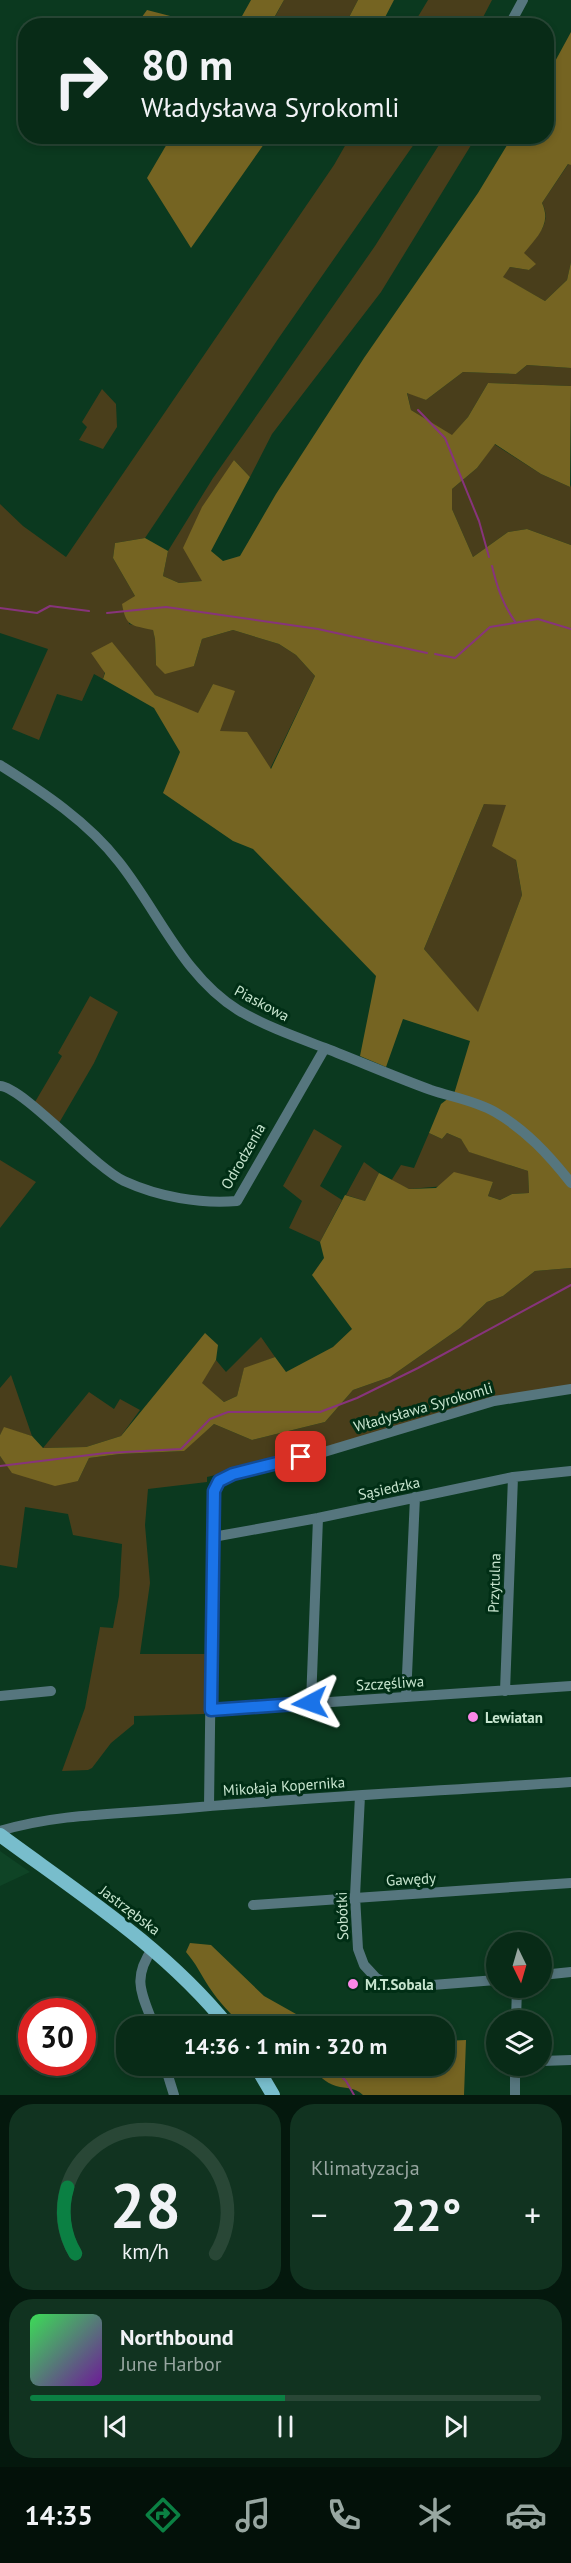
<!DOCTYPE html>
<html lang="pl">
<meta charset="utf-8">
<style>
:root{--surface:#082b17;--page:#113320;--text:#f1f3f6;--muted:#98a7a1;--line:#294736;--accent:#0b8043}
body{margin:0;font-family:"PT Sans",sans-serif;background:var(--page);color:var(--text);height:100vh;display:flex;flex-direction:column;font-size:22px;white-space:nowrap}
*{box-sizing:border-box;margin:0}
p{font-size:20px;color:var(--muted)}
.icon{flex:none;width:33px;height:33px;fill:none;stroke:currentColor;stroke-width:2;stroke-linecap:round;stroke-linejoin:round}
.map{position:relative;height:2095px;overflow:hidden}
.panel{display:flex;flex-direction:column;gap:9px;padding:9px;background:#04180d;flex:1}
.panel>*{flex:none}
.hud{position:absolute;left:18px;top:18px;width:536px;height:126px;border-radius:24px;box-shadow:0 3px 9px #0003,0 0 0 2px var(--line);background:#082b17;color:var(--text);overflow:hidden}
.needle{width:39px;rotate:175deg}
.controls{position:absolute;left:486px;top:1932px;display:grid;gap:12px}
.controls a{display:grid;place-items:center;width:66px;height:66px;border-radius:50%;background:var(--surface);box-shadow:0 3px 9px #0003,0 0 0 2px var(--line);font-size:30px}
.speed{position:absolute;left:18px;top:1998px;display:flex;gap:12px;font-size:30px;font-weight:700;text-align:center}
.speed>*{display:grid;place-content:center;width:78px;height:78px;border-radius:50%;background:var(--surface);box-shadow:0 3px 9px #0003,0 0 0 2px var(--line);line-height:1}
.speed .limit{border:9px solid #d22;background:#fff;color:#111}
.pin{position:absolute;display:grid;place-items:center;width:51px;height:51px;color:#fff;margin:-26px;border-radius:12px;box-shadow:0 3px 9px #0006}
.me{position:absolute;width:66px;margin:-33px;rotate:266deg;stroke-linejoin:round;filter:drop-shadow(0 0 4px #0008)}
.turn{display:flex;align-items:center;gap:21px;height:126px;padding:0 24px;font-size:27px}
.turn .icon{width:78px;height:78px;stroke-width:2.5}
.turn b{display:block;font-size:42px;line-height:51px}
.big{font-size:45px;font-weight:600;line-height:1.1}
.panel .tile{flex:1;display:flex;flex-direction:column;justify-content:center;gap:9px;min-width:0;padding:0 21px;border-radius:24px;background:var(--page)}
.panel .dial{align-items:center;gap:0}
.dial svg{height:156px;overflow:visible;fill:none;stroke:var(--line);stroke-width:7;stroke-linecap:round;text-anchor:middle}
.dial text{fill:var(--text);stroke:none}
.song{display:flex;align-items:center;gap:18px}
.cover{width:72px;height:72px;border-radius:9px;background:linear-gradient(135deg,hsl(130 70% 55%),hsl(280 70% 35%))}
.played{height:6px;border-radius:3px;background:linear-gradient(90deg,var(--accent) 50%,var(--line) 50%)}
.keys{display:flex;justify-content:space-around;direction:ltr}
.heat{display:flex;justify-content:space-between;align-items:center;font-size:33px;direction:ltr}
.panel .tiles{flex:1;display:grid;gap:9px;grid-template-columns:1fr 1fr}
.tile:last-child{grid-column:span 2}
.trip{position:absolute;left:116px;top:2016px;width:339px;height:60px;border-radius:24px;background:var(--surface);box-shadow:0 3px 9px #0003,0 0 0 2px var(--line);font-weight:600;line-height:60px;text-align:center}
.tabs{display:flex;height:96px;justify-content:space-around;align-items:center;background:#031109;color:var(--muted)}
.tabs .icon{width:42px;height:42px}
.tabs .active{color:var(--accent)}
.tabs b{font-size:27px;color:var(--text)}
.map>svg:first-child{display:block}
</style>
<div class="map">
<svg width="571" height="2095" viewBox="0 0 571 2095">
<rect width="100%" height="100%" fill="#0b391f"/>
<path fill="#0f4426" d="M0,1851l30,21 -30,14z"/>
<path fill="#493e1b" d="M284,0h74l-13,25 -75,1z
M428,0h64l-13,25h-66z
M350,137h69l-141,202 -133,199 -30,5 -2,15 22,38 -6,28 24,5 2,10 1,26 38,1 8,-27 31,-9 46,14 17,11 19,21 -45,93 -50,-38 -7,-47 -15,30 -43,-19 -43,-52 -9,36 -9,-5 -12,27 -25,-7 -18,46 -27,-11 36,-80 -48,-16v-129l23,22 43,31 268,-392z
M444,137h32l-95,155 -109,142 -22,43 -16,-17 -32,121 -23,2 -16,-7 5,-25 45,-73 162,-232z
M569,163l2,2v97l-4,18 -22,21 -43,-24 8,-10 19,3 6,-6 -12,-11c13,-16 30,-29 19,-50z
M527,365l44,3v18l-83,-3 -20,34 -16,19 -41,-26 -4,-18 19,8 37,-28 53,2z
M102,389l14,15 1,23 -14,22 -24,-9 8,-13 -5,-5z
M494,444l47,30 29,13 1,-2v60l-44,-16 -19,3 -35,25 -21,-48v-20l25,-21z
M484,804h22l16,91 -44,118 -54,-64z
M90,996l28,16 -24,51 -35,60 -24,-21 27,-46 -4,-3z
M314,1129l28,17 -22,40 22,14 -22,42 -31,-14 13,-27 -19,-15z
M429,1133l13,6 5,-6 14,6 9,13 58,19 1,22 -17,1 -12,6 -12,-4 5,-14 -84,7 -18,-8 10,-16 13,3z
M0,1160l36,22 -36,46z
M364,1162l15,11 -14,28 -19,-6z
M571,1268v117l-264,69 -100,23v5l-59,7 -3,36 5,58 -10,71h65l-1,60 -70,2v8l-23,19 -19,25 -4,2 -26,1 23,-63 15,-81 13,1 6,-32 3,-52 -49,-9 -5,-21 -43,-7 -8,61 -17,-3v-109l13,17 65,8 11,-23 31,-4 63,-3 31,-27 38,16 73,-18 28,-32 37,-13 70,-49 27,-26 16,-6 32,-25z
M261,1337l14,20 -31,12 -7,27 -13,6 -23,-19 15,-23 10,12z
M11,1375l21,61 -28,-8 -4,7v-47z
M89,1392l25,17 6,-10 20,11 -19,26 -35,11 -43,1z"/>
<path fill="#756422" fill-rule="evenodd" d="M251,0h33l-14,25h-33z
M358,0h36l-13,25h-36z
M147,10l54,14v2l-65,-1z
M571,32v133l-3,-1 -26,39c10,21 -5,34 -18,50l12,11 -7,6 -19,-3 -7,10 42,24 22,-21 4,-18v106l-44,-3 -11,9 -53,-2 -37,28 -19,-7 4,17 41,25 16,-18 20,-34 83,3 -1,101 -29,-13 -46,-30 -18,24 -25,21v20l21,48 35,-25 19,-3 44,16v723l-36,3 -32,25 -16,6 -27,26 -70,49 -37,13 -28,32 -73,18 -38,-16 -30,27 -64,3 -31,4 -11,23 -23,5 -43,-13 -12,-17v-21l4,-8 28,9 11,12 43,-1 35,-11 84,-103 13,12 -2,15 -14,23 22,19 13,-6 7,-28 31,-11 11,15 47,-25 19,-18 -40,-54 12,-17 -4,-16 25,-47 20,6 14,-28 30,16 27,-1 18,-16 39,10 -5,14 12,4 12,-6 17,-1 -1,-22 -59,-19 -8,-13 -14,-6 -5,6 -13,-6 12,-29 13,-10 16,-53 -67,-22 -17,48 -26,-11 16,-80 -123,-127 -20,-8 -70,-48 17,-41 -26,-44 -51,-29 2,-6 -14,-20 21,-11 43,53 43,18 15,-29 22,7 -15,40 27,1 24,37 44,-93 -19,-21 -17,-11 -46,-14 -31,9 -8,27 -29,8 -9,-9 -1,-26 -2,-9c-22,-5 -27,-3 -31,-26l13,-8 -22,-38 2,-15 30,-5 23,13 -5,25 16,7 23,-2 -19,-33 19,-41 32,-47 16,17 -39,74 12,10 17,-5 36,-62 88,-136 114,-165 34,-56 34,-1v-58zM484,804l22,1 -14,41 24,14 6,35 -44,117 -54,-63z
M171,137h98l-78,111 -44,-70z
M190,1943l21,2 53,51 32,18 17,2 12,10h-81c-13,-11 -25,-24 -35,-39 -9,-14 -12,-22 -23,-35z
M466,2040l-2,55h-101c-8,-8 -16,-6 -27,-9 -11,-3 -18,-12 -26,-20h134v-25z"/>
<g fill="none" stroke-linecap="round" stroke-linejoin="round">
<path stroke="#87347b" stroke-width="2" d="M418,410l27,28 34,83 10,36
M492,566c5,21 11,39 24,57
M0,608l37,5 13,-7 39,5
M107,613l59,-6 152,22 109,24
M435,654l20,4 35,-31 48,-8 33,10
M0,1466l106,-13 75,-4 29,-30 18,-7h92l37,-14 61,-30 153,-83
M330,2066l16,15 8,14"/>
<path stroke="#56767e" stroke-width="10" d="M509,26l14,-26
M0,765c43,27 88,57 119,97 39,49 64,114 119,148 27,16 58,27 87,38 36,14 70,29 106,42 21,7 45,11 64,22 31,18 54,43 76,71
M0,1086c23,1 94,81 124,95 35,16 76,23 113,20l88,-153
M213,1537l105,-19 195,-41 58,-6
M505,1691l8,-214
M0,1696l51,-5
M406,1697l9,-200
M311,1703l7,-185
M211,1710l360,-24
M360,1796l-5,100 3,53 6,16 12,13 12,6 19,3 89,-7
M209,1806l4,-303 1,-12 5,-10 14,-7 91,-22 170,-51 77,-12
M0,1831c56,-17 117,-17 176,-22 131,-12 263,-18 395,-27
M253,1905l318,-22
M153,1948c-22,31 -11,46 1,78
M542,1975l29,-3
M516,2020l1,-32
M542,2061l29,-1
M165,2066l9,29
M515,2095v-29"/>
<path stroke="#78bdcc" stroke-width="14" d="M0,1835c80,59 165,113 228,191
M256,2066l17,29"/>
</g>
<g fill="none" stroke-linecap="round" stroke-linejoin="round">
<defs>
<path id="route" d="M301,1457l-68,17 -14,7 -5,10 -3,219 99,-7"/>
</defs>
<use href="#route" stroke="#114b97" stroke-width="15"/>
<use href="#route" stroke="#1a73e8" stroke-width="10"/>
</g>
<g fill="#fa87e7" stroke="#002e15" stroke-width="2">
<circle cx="473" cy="1717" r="6"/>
<circle cx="353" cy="1984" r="6"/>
</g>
<g text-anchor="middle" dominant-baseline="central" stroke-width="6" stroke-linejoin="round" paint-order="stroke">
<g font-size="15" fill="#c7e5cf" stroke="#002e15">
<text transform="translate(262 1003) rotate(28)">Piaskowa</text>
<text transform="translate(243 1156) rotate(-60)">Odrodzenia</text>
<text transform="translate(423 1407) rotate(-16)">Władysława Syrokomli</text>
<text transform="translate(389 1488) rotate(-12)">Sąsiedzka</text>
<text transform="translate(494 1583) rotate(-88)">Przytulna</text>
<text transform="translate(390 1683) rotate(-4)">Szczęśliwa</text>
<text transform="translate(284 1786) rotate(-4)">Mikołaja Kopernika</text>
<text transform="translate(411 1879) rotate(-3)">Gawędy</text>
<text transform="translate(130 1910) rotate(37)">Jastrzębska</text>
<text transform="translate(342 1916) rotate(-92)">Sobótki</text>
</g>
<g font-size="15" font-weight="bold" fill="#c7e5cf" stroke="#002e15" text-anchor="start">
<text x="485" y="1717">Lewiatan</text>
<text x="365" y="1984">M.T.Sobala</text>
</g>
</g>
</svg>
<div class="controls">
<a><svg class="needle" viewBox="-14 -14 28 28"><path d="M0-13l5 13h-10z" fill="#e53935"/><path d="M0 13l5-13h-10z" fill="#98a7a1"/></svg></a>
<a><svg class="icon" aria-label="layers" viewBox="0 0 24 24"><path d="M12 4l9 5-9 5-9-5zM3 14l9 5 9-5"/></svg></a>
</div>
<div class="speed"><div class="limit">30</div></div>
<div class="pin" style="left:301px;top:1457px;background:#d93025"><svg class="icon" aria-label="arrive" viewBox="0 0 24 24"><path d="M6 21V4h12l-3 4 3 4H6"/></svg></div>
<svg class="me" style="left:310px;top:1703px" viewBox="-20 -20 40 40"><path d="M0-17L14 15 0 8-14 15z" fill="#1a73e8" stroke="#fff" stroke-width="4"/></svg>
<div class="trip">14:36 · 1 min · 320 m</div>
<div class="hud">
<div class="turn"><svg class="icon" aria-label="right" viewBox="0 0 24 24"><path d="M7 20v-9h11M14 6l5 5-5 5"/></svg><div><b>80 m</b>Władysława Syrokomli</div></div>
</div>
</div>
<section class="panel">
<div class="tiles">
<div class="tile dial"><svg viewBox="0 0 100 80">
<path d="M14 69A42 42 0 1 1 86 69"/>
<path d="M14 69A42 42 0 0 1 10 35" stroke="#0b8043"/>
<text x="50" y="56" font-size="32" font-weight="700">28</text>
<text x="50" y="72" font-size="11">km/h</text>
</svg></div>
<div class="tile"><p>Klimatyzacja</p>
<div class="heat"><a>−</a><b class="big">22°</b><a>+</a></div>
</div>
<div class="tile">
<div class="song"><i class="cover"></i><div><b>Northbound</b><p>June Harbor</p></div></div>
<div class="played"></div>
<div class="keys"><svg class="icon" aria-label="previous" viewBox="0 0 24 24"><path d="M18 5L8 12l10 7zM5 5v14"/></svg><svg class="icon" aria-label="pause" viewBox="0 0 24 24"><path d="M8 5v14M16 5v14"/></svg><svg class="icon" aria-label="next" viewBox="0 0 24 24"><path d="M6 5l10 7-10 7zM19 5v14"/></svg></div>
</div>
</div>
</section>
<nav class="tabs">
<b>14:35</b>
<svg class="icon active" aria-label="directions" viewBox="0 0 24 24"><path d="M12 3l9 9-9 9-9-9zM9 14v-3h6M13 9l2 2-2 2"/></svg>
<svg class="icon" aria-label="music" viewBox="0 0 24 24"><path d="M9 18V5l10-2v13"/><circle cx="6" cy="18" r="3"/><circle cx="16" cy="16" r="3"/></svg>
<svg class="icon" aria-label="phone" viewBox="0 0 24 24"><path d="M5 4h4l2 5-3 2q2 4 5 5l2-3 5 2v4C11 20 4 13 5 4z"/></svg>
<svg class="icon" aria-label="climate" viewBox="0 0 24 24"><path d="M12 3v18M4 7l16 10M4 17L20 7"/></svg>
<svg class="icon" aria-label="car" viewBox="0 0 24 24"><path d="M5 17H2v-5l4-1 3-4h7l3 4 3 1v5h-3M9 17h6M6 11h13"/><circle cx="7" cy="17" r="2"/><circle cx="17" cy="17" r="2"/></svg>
</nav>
